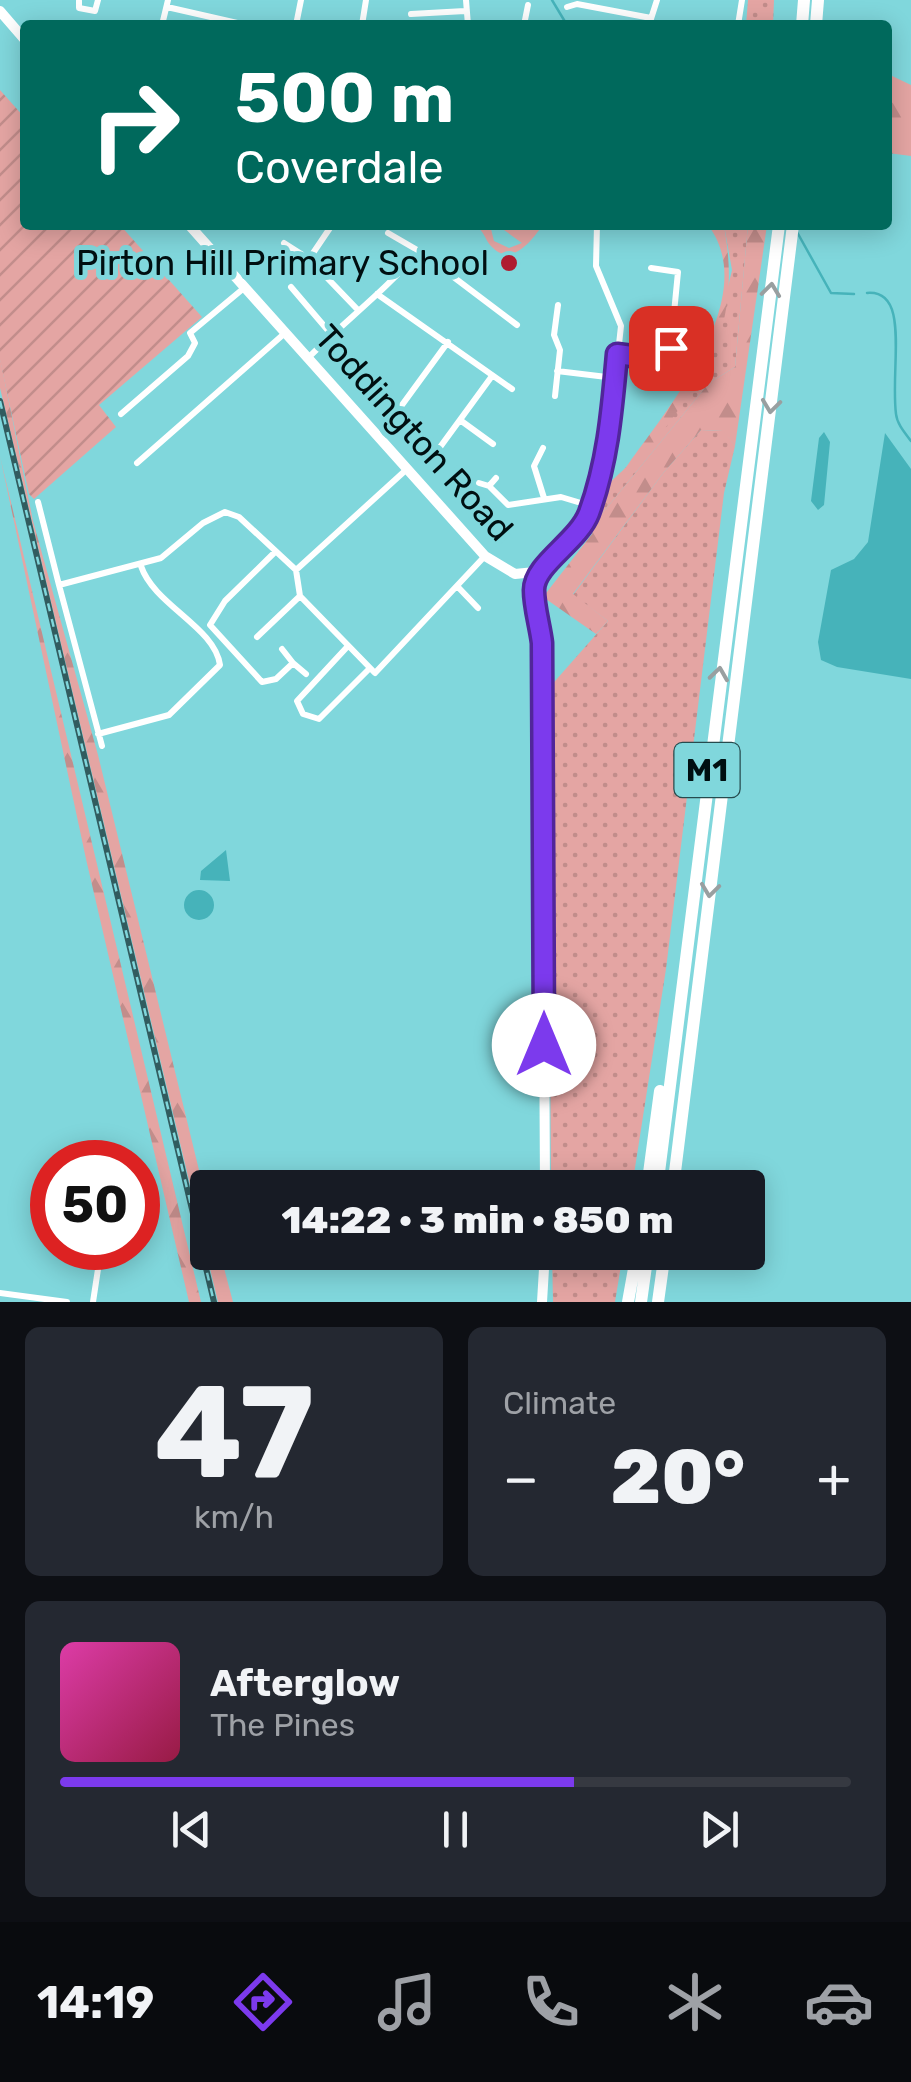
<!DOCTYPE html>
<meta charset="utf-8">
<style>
:root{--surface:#171b24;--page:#242831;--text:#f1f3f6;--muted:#9ea1a6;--line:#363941;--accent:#7c3aed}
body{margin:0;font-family:Rubik,sans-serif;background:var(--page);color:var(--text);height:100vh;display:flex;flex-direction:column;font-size:38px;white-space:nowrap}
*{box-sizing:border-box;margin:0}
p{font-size:32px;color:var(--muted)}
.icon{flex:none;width:55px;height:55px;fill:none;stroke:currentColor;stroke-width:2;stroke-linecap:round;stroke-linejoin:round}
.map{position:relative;height:1302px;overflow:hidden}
.drawer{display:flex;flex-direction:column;gap:25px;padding:25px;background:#0d0f14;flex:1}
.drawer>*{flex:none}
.hud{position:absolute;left:20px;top:20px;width:872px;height:210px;border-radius:10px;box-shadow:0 5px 25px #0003;background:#00695c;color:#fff;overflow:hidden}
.speed{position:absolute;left:30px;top:1140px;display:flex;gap:20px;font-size:50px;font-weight:700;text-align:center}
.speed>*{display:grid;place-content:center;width:130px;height:130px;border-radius:50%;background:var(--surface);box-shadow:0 5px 25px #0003;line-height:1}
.speed .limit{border:15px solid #d22;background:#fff;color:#111}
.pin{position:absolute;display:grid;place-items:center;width:85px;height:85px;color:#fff;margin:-42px;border-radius:20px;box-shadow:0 5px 15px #0006}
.me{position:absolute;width:110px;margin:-55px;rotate:0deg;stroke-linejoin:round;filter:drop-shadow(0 0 8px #0008)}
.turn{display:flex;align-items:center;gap:35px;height:210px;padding:0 50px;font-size:45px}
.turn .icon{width:130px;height:130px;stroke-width:2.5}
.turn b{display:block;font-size:70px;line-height:85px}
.big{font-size:75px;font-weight:800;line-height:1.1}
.drawer .tile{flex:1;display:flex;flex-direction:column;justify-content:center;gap:15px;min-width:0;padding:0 35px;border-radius:15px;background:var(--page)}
.drawer .dial{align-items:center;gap:0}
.dial b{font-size:130px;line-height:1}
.song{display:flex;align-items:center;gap:30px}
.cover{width:120px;height:120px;border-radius:15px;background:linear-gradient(135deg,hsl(320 70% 55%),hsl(340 70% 35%))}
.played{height:10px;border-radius:5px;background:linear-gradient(90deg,var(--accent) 65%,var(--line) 65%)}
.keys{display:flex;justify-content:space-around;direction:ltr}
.heat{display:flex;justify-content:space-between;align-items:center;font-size:55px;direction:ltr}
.drawer .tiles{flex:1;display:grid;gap:25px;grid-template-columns:1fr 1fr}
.tile:last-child{grid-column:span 2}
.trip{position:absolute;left:190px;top:1170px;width:575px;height:100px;border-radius:10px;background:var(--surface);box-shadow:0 5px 25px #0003;font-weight:800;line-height:100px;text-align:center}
.tabs{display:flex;height:160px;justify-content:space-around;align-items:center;background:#090b0e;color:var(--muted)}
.tabs .icon{width:70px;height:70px}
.tabs .current{color:var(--accent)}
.tabs b{font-size:45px;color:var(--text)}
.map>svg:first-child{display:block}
</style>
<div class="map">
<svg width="911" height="1302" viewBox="0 0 911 1302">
<defs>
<pattern id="grass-dots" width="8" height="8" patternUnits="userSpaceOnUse" patternTransform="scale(2.5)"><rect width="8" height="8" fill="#e4a5a3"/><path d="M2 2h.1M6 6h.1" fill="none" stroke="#c28d8b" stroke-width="1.8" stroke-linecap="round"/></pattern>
<pattern id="forest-firs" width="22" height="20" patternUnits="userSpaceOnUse" patternTransform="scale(2.5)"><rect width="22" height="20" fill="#e4a5a3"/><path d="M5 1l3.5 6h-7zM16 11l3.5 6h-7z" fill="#c28d8b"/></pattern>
<pattern id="garden-furrows" width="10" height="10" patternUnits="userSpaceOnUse" patternTransform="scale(2.5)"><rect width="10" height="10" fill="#e4a5a3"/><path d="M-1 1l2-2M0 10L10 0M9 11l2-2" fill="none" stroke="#c28d8b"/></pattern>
</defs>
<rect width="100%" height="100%" fill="#80d7dc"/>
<path fill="url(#grass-dots)" d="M748,0h26l-1,25h-27z
M724,225h24l-13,142 -26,16 -113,138 9,-29 4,1 101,-131 22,-92z
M701,430l23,1 11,15 -11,47 -58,476 -34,218h-81l-3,-498 60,-68 -35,-26 91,-123z
M552,1253h71l-8,49h-62z"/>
<path fill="url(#forest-firs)" d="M888,74l23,11v71l-23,-3z
M708,225l16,1c16,88 -8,134 -60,204 -18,24 -32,47 -56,64l-3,-2c3,-12 17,-18 24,-29 40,-56 133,-167 79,-238z
M748,225h19l-32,221 -12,-15 -22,-1 -37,42 -91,122 35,27 -12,13 -53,-37 49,-63 4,-13 113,-138 26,-16z
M0,358l33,163 65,234 109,448 1,49 12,1 13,49h-15l-218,-914z
M0,456l201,846h-12l-103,-443z"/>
<path fill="url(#garden-furrows)" d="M0,90l25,28v107h95l82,92 -103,88 17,22 -82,72 -5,-5 -29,-134z"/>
<path fill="#e4a5a3" d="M490,225l4,16 15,7 13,-5 -25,-18h46c-12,16 -32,44 -53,20 -6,-8 -5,-12 -14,-19z"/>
<path fill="#46b3ba" d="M824,432l6,10 -6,63 -6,5 -7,-9 8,-63z
M885,433l26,36v210l-74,-12 -16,-7 -3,-18 13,-72 23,-11 14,-17z
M226,850l4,31 -30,-1 1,-9z
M184 905a15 15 0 1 1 30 0a15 15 0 1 1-30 0Z"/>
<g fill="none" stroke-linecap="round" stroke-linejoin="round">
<path stroke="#46b3ba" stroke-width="2.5" d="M552,0l15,25
M797,232l34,61 23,1
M867,293c44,-4 23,74 29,121 1,10 9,19 15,27"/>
<path stroke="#fff" stroke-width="6" d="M466,0l2,25
M79,1v7l16,3 3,-11
M167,7l79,18
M567,7l10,-3 74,14
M411,14l54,-3
M162,25l6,-25
M296,25l5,-25
M362,25l4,-25
M524,25l4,-20
M649,25l8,-25
M738,25l4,-25
M284,243l25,16 48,50
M419,251l98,74
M309,259l23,-34
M291,287l40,47
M377,294l135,95
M617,354l46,6 7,-6 8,-82 -27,-4
M309,357c36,-36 77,-67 110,-106l-31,-18
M557,371l58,7
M555,396l5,-46 -6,-15 4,-30
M402,405l46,-63
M121,414l67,-58 7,-13 -5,-10 54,-45
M460,420l33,24
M543,448l-9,18 10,32
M435,454l57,-78
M137,463l148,-130
M496,478l-7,8 19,19 53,-8 30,9
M479,483l10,3
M38,502l21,83 102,-27 42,-35 22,-11 14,5 57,53 111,-101
M274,553l-49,48 -15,24 52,57 14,-3 17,-16 -11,-14
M296,570l4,26 75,77 109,-116
M537,573l47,-49 23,-70 14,-128 -25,-60 1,-41
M59,585l43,161
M457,586l21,22
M257,637l43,-41
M348,646l-51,55 6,13 16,5 51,-51
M293,663l13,11
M98,734l71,-19 51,-50c-5,-38 -66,-60 -79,-99
M0,1293l67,9
M93,1302l7,-46"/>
<path stroke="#fff" stroke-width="10" d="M0,11l25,29
M189,225l296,331 30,18 20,-2 3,7 -5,5
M533,584l9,59 3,545
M542,1302l3,-50"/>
<path stroke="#fff" stroke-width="12" d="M802,25l2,-25
M816,25l2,-25
M647,1188l13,-97
M657,1188l122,-963
M673,1188l120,-963
M628,1302l9,-50
M641,1302l7,-50
M658,1302l7,-50"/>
<defs>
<path id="rail" d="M0,401l214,901"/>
</defs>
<use href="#rail" stroke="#315c5f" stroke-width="6"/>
<use href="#rail" stroke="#80d7dc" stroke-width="2.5" stroke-dasharray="8" stroke-linecap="butt"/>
</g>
<defs><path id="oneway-chevron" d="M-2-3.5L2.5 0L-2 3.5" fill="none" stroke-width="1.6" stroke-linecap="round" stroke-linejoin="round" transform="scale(2.5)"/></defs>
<g stroke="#999fa0">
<use href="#oneway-chevron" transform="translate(771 290) rotate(-83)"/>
<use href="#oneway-chevron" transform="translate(771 406) rotate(97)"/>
<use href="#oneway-chevron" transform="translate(719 674) rotate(-82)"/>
<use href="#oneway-chevron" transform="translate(710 890) rotate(97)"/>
</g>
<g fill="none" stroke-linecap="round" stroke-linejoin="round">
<defs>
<path id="route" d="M544,1045l-2,-402c-2,-17 -8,-36 -8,-53 0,-26 44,-48 55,-77 19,-52 23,-104 28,-159l45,6 9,-12"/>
</defs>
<use href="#route" stroke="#51269a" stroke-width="25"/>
<use href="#route" stroke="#7c3aed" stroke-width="18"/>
</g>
<circle fill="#af1c30" stroke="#80d7dc" stroke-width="4" cx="509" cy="263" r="10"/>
<g text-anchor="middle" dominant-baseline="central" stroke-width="10" stroke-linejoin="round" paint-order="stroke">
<rect fill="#80d7dc" stroke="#264b4e" stroke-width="2.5" x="674.5" y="743" width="65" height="54" rx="8"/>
<g font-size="32" font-weight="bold" fill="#000f11">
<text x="707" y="770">M1</text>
</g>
<g font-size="35" fill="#000f11" stroke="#80d7dc" text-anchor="end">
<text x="489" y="263">Pirton Hill Primary School</text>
</g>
<g font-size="35" fill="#000f11" stroke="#80d7dc">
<text transform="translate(414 433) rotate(48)">Toddington Road</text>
</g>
</g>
</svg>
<div class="speed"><div class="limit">50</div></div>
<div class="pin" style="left:671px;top:348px;background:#d93025"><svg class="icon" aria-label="arrive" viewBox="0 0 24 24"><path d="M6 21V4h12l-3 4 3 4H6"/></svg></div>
<svg class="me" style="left:544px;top:1045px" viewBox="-20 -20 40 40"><circle r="19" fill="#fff"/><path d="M0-13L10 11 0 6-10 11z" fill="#7c3aed"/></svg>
<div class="trip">14:22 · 3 min · 850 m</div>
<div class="hud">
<div class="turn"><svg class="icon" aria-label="right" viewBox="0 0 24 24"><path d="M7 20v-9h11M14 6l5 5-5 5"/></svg><div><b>500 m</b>Coverdale</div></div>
</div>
</div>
<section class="drawer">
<div class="tiles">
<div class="tile dial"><b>47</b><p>km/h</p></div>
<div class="tile"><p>Climate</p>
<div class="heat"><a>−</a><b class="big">20°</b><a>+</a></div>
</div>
<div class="tile">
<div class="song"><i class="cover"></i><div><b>Afterglow</b><p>The Pines</p></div></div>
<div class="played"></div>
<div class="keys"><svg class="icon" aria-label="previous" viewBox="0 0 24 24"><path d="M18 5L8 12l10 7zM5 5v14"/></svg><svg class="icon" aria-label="pause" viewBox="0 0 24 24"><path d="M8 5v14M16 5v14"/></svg><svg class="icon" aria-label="next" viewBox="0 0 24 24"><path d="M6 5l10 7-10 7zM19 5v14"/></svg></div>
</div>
</div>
</section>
<nav class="tabs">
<b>14:19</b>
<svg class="icon current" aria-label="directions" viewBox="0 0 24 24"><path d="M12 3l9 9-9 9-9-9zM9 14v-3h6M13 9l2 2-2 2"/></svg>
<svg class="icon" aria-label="music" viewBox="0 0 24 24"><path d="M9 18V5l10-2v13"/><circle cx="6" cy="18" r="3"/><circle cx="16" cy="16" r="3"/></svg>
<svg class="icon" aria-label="phone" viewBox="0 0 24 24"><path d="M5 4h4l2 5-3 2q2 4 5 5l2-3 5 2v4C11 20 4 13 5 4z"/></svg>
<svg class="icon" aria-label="climate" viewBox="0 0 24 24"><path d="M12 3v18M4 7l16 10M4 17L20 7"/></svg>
<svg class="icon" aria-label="car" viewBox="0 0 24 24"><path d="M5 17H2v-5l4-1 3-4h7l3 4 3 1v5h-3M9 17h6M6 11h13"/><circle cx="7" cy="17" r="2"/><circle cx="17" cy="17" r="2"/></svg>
</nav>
